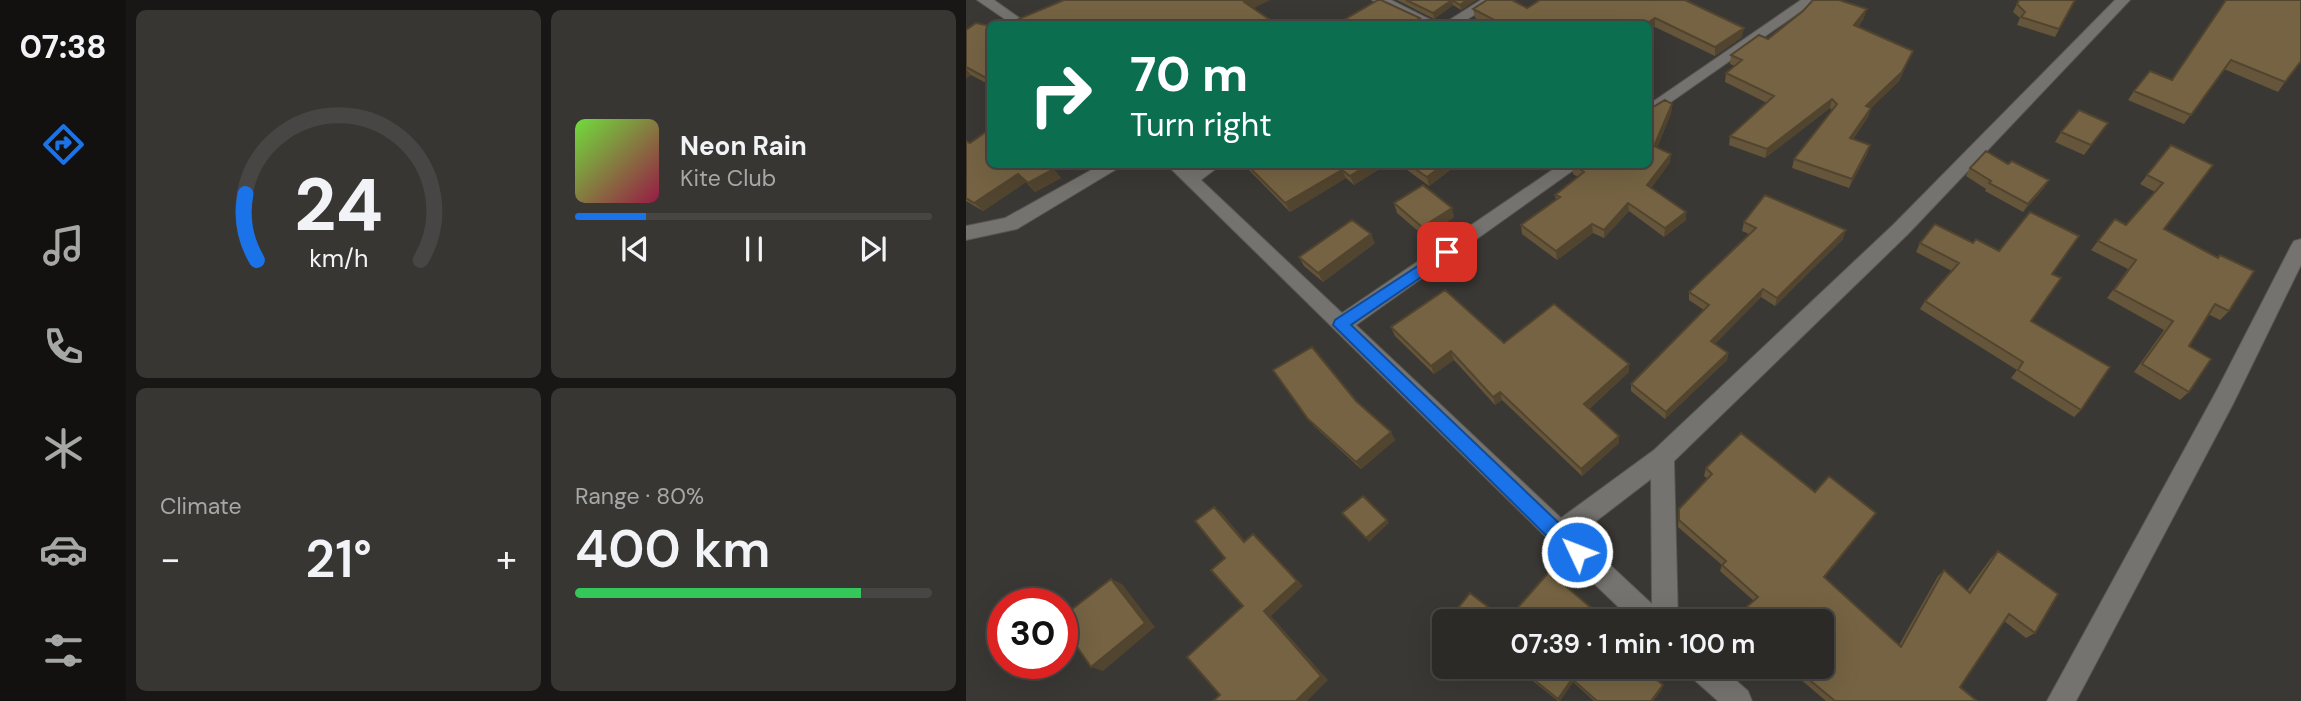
<!DOCTYPE html>
<meta charset="utf-8">
<style>
:root{--surface:#2c2a27;--page:#383633;--text:#f1f3f6;--muted:#a6a7a7;--line:#484644;--accent:#1a73e8}
body{margin:0;font-family:"DM Sans",sans-serif;background:var(--page);color:var(--text);height:100vh;display:flex;flex-direction:column;font-size:26px;white-space:nowrap}
*{box-sizing:border-box;margin:0}
p{font-size:23px;color:var(--muted)}
.icon{flex:none;width:38px;height:38px;fill:none;stroke:currentColor;stroke-width:2;stroke-linecap:round;stroke-linejoin:round}
.map{position:relative;flex:1;overflow:hidden}
.sheet{display:flex;flex-direction:column;gap:10px;padding:10px;background:#181715;width:840px}
.sheet>*{flex:none}
.guide{position:absolute;left:21px;top:21px;width:665px;height:147px;border-radius:10px;box-shadow:0 7px 28px #0002,0 0 0 2px var(--line);background:#0b6e4f;color:#fff;overflow:hidden}
.speed{position:absolute;left:21px;top:588px;display:flex;gap:14px;font-size:35px;font-weight:700;text-align:center}
.speed>*{display:grid;place-content:center;width:91px;height:91px;border-radius:50%;background:var(--surface);box-shadow:0 7px 28px #0002,0 0 0 2px var(--line);line-height:1}
.speed .limit{border:10px solid #d22;background:#fff;color:#111}
.pin{position:absolute;display:grid;place-items:center;width:60px;height:60px;color:#fff;margin:-30px;border-radius:14px;box-shadow:0 4px 10px #0006}
.me{position:absolute;width:77px;margin:-38px;rotate:313deg;stroke-linejoin:round;filter:drop-shadow(0 0 5px #0008)}
.turn{display:flex;align-items:center;gap:24px;height:147px;padding:0 28px;font-size:32px}
.turn .icon{width:91px;height:91px;stroke-width:2.5}
.turn b{display:block;font-size:49px;line-height:60px}
.big{font-size:52px;font-weight:600;line-height:1.1}
.sheet .tile{flex:1;display:flex;flex-direction:column;justify-content:center;gap:10px;min-width:0;padding:0 24px;border-radius:10px;background:var(--page)}
.sheet .dial{align-items:center;gap:0}
.dial svg{height:182px;overflow:visible;fill:none;stroke:var(--line);stroke-width:7;stroke-linecap:round;text-anchor:middle}
.dial text{fill:var(--text);stroke:none}
.song{display:flex;align-items:center;gap:21px}
.cover{width:84px;height:84px;border-radius:10px;background:linear-gradient(135deg,hsl(100 70% 55%),hsl(340 70% 35%))}
.played{height:7px;border-radius:4px;background:linear-gradient(90deg,var(--accent) 20%,var(--line) 20%)}
.keys{display:flex;justify-content:space-around;direction:ltr}
.heat{display:flex;justify-content:space-between;align-items:center;font-size:38px;direction:ltr}
.charge{height:10px;border-radius:5px;background:linear-gradient(90deg,#34c759 80%,var(--line) 0)}
.sheet .tiles{flex:1;display:grid;gap:10px;grid-template-columns:repeat(2,1fr)}
.trip{position:absolute;left:466px;top:609px;width:402px;height:70px;border-radius:10px;background:var(--surface);box-shadow:0 7px 28px #0002,0 0 0 2px var(--line);font-weight:600;line-height:70px;text-align:center}
main{display:flex;flex:1;min-height:0}
.tab-bar{display:flex;flex-direction:column;width:126px;justify-content:space-around;align-items:center;background:#121110;color:var(--muted)}
.tab-bar .icon{width:49px;height:49px}
.tab-bar .on{color:var(--accent)}
.tab-bar b{font-size:32px;color:var(--text)}
.map>svg:first-child{display:block}
</style>
<main>
<nav class="tab-bar">
<b>07:38</b>
<svg class="icon on" aria-label="directions" viewBox="0 0 24 24"><path d="M12 3l9 9-9 9-9-9zM9 14v-3h6M13 9l2 2-2 2"/></svg>
<svg class="icon" aria-label="music" viewBox="0 0 24 24"><path d="M9 18V5l10-2v13"/><circle cx="6" cy="18" r="3"/><circle cx="16" cy="16" r="3"/></svg>
<svg class="icon" aria-label="phone" viewBox="0 0 24 24"><path d="M5 4h4l2 5-3 2q2 4 5 5l2-3 5 2v4C11 20 4 13 5 4z"/></svg>
<svg class="icon" aria-label="climate" viewBox="0 0 24 24"><path d="M12 3v18M4 7l16 10M4 17L20 7"/></svg>
<svg class="icon" aria-label="car" viewBox="0 0 24 24"><path d="M5 17H2v-5l4-1 3-4h7l3 4 3 1v5h-3M9 17h6M6 11h13"/><circle cx="7" cy="17" r="2"/><circle cx="17" cy="17" r="2"/></svg>
<svg class="icon" aria-label="filters" viewBox="0 0 24 24"><path d="M4 7h16M4 17h16"/><circle cx="9" cy="7" r="2"/><circle cx="15" cy="17" r="2"/></svg>
</nav>
<section class="sheet">
<div class="tiles">
<div class="tile dial"><svg viewBox="0 0 100 80">
<path d="M14 69A42 42 0 1 1 86 69"/>
<path d="M14 69A42 42 0 0 1 9 40" stroke="#1a73e8"/>
<text x="50" y="56" font-size="32" font-weight="700">24</text>
<text x="50" y="72" font-size="11">km/h</text>
</svg></div>
<div class="tile">
<div class="song"><i class="cover"></i><div><b>Neon Rain</b><p>Kite Club</p></div></div>
<div class="played"></div>
<div class="keys"><svg class="icon" aria-label="previous" viewBox="0 0 24 24"><path d="M18 5L8 12l10 7zM5 5v14"/></svg><svg class="icon" aria-label="pause" viewBox="0 0 24 24"><path d="M8 5v14M16 5v14"/></svg><svg class="icon" aria-label="next" viewBox="0 0 24 24"><path d="M6 5l10 7-10 7zM19 5v14"/></svg></div>
</div>
<div class="tile"><p>Climate</p>
<div class="heat"><a>−</a><b class="big">21°</b><a>+</a></div>
</div>
<div class="tile"><p>Range · 80%</p><b class="big">400 km</b><div class="charge"></div></div>
</div>
</section>
<div class="map">
<svg width="1335" height="701" viewBox="0 0 1335 701">
<rect width="100%" height="100%" fill="#3a3834"/>
<g fill="none" stroke-linecap="round" stroke-linejoin="round">
<defs>
<path id="minor" d="M11,0h17l34,24h-16z
M406,0h19l48,24h-18z
M515,0h17l-38,24h-17z
M835,0h16l-169,118v-13z
M1149,0h15l-222,234 -234,227 4,160h-45l-78,-75 -6,-3 -2,-5 -381,-374h19l6,6 9,-6h22l-21,16 141,133 219,-149h21l-226,161 205,193 93,-68 240,-226zM685,479l1,125 -74,-69z
M136,164h23l-108,65 -51,11v-14l39,-8z
M1335,239v26l-68,139 -157,297h-29l170,-311 74,-144 3,-5z
M721,667h34l27,24 4,10h-34l-27,-24z"/>
</defs>
<use href="#minor" stroke="#575552" stroke-width="2"/>
<use href="#minor" fill="#75736f" fill-rule="evenodd"/>
</g>
<path fill="#65553a" d="M431,0h79l-15,10 -8,-5 -19,14z
M574,0h149l-2,1 55,36 -27,19 -60,-29 -7,4v-7h-160l-13,-6 -2,-9 54,-1z
M1109,0l-20,37 -38,-12 3,-7 -7,-6 4,-8z
M1260,0l59,82 -7,10 -54,-23 -40,55 -56,-24 6,-9 38,-11z
M837,11l61,7 -6,9 55,24 -14,30 -28,27 -3,9 -15,22 17,6 -3,9 -18,34 -57,-20 2,-9 38,-49 -2,-2 -65,50 -36,-13 1,-9 37,-33 -42,-21 1,-9 9,-7 -5,-2 1,-9 37,-16z
M24,26v59l-19,-10 -5,3v-48z
M706,104l-1,9 -14,35 13,14 -19,26 35,32 -22,17 -35,-26 -25,27 -11,-5 -36,27 -35,-26 -1,-9 35,-25 -1,-5 23,-18 -5,-3 -1,-9z
M1142,123l-24,32 -29,-13 6,-10z
M0,141l4,2 20,21h70l-7,5 8,9 -26,14 -9,-10 -43,29 -17,-10z
M1205,145l-7,84 54,28 2,-2 9,56 -9,9 -12,-6 -19,32v46l-9,8 -46,-28 30,-42 -57,-32 21,-29 -37,-19 24,-31 11,6 29,-33 -15,-8z
M277,164h144l-33,21 -8,-7 -56,34z
M433,164h59l-29,22z
M1004,168l74,20 -21,24 -38,-21 1,-2 -20,-13z
M428,203l60,14 -29,20 -28,-24z
M778,222l99,17 -68,67 -14,-9 -46,47 13,9 -1,7 -62,59 -34,-28v-7l73,-74 -15,-10v-8l60,-58 -7,-3z
M409,243l-52,39 -19,-16 -5,-9z
M954,243h53l26,8 53,23 -21,47 50,89 -7,7 -63,-39 6,-8 -97,-61 5,-8 27,-30 -36,-19z
M425,327l113,16 125,21v8l-40,37 30,27v7l-37,33 -80,-76 -7,5 -41,-45 -20,14 -39,-38z
M307,370l83,31 39,39 -34,29 -47,-43z
M740,468l193,177 39,-69 6,-6 23,21 24,-33 7,-7 37,82 -9,5 -22,-17 -44,66 17,14h-151l-40,-34h36v-46h-89l1,-3 20,-17 -34,-30 2,-6 -44,-38 1,-18 29,-30 -4,-3z
M549,667h127l20,22 -9,12h-59l-21,-19 -13,19h-2z"/>
<path fill="#52452f" d="M282,0h22l-22,11 -4,-9z
M486,0l1,5 -19,14 -1,-6z
M501,0h9l-15,10 -1,-5z
M901,9l-3,9 -12,17 2,-10z
M454,18l2,6h-12z
M689,18v9l-7,4v-7h-2z
M778,28l-2,9 -27,19v-9z
M947,51l-14,30 -35,34 2,-9z
M0,69l5,6 -5,3z
M866,99l-2,9 -65,50 2,-9z
M706,104l-1,9 -17,42v-9z
M905,108l-3,9 -21,30 3,-9z
M904,145l-3,9 -18,34 3,-9z
M705,154l-1,8 -23,32v-9z
M82,164h12l-8,6z
M403,164h18l-33,21 -4,-9z
M478,164h14l-29,22 -2,-9z
M88,169l7,9 -26,14 -7,-9z
M376,170l4,8 -56,34 -5,-9z
M52,174l8,8 -43,29 -9,-8z
M1083,180l-5,8 -21,24 5,-8z
M662,203l1,8 -25,27v-8z
M486,208l2,9 -29,20 -3,-10z
M720,212v8l-22,17 1,-9z
M626,224l1,9 -36,27 -1,-9z
M880,230l-3,9 -68,67 2,-8z
M405,234l4,9 -52,39 -5,-9z
M797,289l-2,8 -51,52 1,-8z
M485,351l3,9 -20,14 -3,-8z
M762,353l-1,7 -62,59 1,-7z
M663,364v8l-44,40 -1,-8z
M534,392l2,8 -7,5 -2,-8z
M425,432l4,8 -34,29 -5,-7z
M653,436v7l-37,33 -1,-7z
M248,507l8,6 29,35 -7,-6z
M421,520l2,3 -20,19 -3,-4z
M287,534l7,6 43,46 -32,30 57,64 -21,21h-11l-32,-90z
M145,579l11,5 33,43 -52,44 -12,-4z
M606,679l1,3 -13,19h-1l-1,-2z
M697,685l-1,4 -9,12h-2z"/>
<path fill="#756343" stroke="#52452f" stroke-width="2" d="M98,0h184l-4,2 32,22h-269z
M412,0h3l39,18 -10,6h-73z
M440,0h61l-7,5 -8,-5 -19,13z
M521,0h25l15,8 13,-8h145l59,28 -29,19 -60,-29 -9,6h-144l-29,-15z
M847,0h26l28,9 -13,16 59,26 -11,21 -36,34 5,2 -21,30 20,7 -18,34 -58,-20 43,-55 -5,-5 -65,50 -37,-13 44,-40 -48,-23 16,-13 -11,-5 28,-20 9,4 35,-28z
M1053,0h56l-16,29 -38,-12 4,-5 -8,-8z
M1260,0h75v61l-16,21 -54,-22 -40,55 -57,-24 16,-20 22,9z
M10,23l14,3v54l-24,-13v-37z
M699,100l7,4 -18,42 17,8 -24,31 39,27 -21,16 -37,-25 -24,27 -12,-6 -36,27 -35,-26 39,-28 -5,-2 29,-23 -11,-8h75v-54z
M1113,110l29,13 -17,22 -30,-13z
M24,129v35h59l5,5 -26,14 -10,-9 -44,29 -8,-5v-57l4,2z
M1205,145l42,20 -49,64 54,29 2,-3 34,16 -25,40 -14,-7 -26,42 22,13 -22,33 -47,-28 31,-43 -59,-31 22,-30 -38,-19 17,-22 11,6 37,-42 -16,-8z
M1020,151l22,13 4,-3 37,19 -21,24 -39,-21 2,-2 -21,-13z
M280,164h123l-19,12 -8,-6 -57,33z
M442,164h36l-17,13z
M457,185l29,23 -30,19 -28,-24z
M799,195l81,35 -69,68 -14,-9 -52,52 17,12 -62,59 -35,-28 78,-79 -20,-13 67,-64 -12,-6z
M1064,212l49,24 -27,38 9,4 -30,43 79,46 -29,43 -63,-40 5,-8 -98,-61 34,-38 -39,-20 15,-19 38,19 3,-4 23,12z
M386,220l19,14 -53,39 -19,-16z
M479,290l59,53 50,-39 75,60 -45,40 35,32 -38,33 -81,-77 -7,5 -42,-46 -20,15 -40,-39z
M346,347l44,54 35,31 -35,30 -48,-43 -35,-49z
M775,433l74,59 14,-16 47,37 -52,64 77,70 43,-77 26,23 28,-42 60,43 -23,39 -26,-19 -49,73 17,14h-142l-41,-34h28v-46h-85l-3,-3 24,-21 -36,-32 4,-4 -47,-41v-11l33,-35 -6,-6z
M397,496l24,24 -21,18 -24,-25z
M248,507l30,35 9,-8 44,47 -33,30 57,65 -25,25h-83l7,-6 -33,-38 56,-51 -32,-36 14,-12 -30,-37z
M583,572l47,40 -3,4 7,5h-152l22,-28 36,28z
M145,579l34,44 -54,44 -29,-42v-8z
M552,667h124l21,18 -12,16h-54l-25,-22 -14,20z"/>
<path fill="#1a73e8" stroke="#114b97" stroke-width="2" d="M481,247l5,1 2,4 -2,4 -101,69 232,221 3,6 -3,7 -6,3 -7,-3 -237,-234 2,-5z"/>
</svg>
<div class="speed"><div class="limit">30</div></div>
<div class="pin" style="left:481px;top:252px;background:#d93025"><svg class="icon" aria-label="arrive" viewBox="0 0 24 24"><path d="M6 21V4h12l-3 4 3 4H6"/></svg></div>
<svg class="me" style="left:611px;top:552px" viewBox="-20 -20 40 40"><circle r="17" fill="#1a73e8" stroke="#fff" stroke-width="3"/><path d="M0-11L8 9 0 5-8 9z" fill="#fff"/></svg>
<div class="trip">07:39 · 1 min · 100 m</div>
<div class="guide">
<div class="turn"><svg class="icon" aria-label="right" viewBox="0 0 24 24"><path d="M7 20v-9h11M14 6l5 5-5 5"/></svg><div><b>70 m</b>Turn right</div></div>
</div>
</div>
</main>
